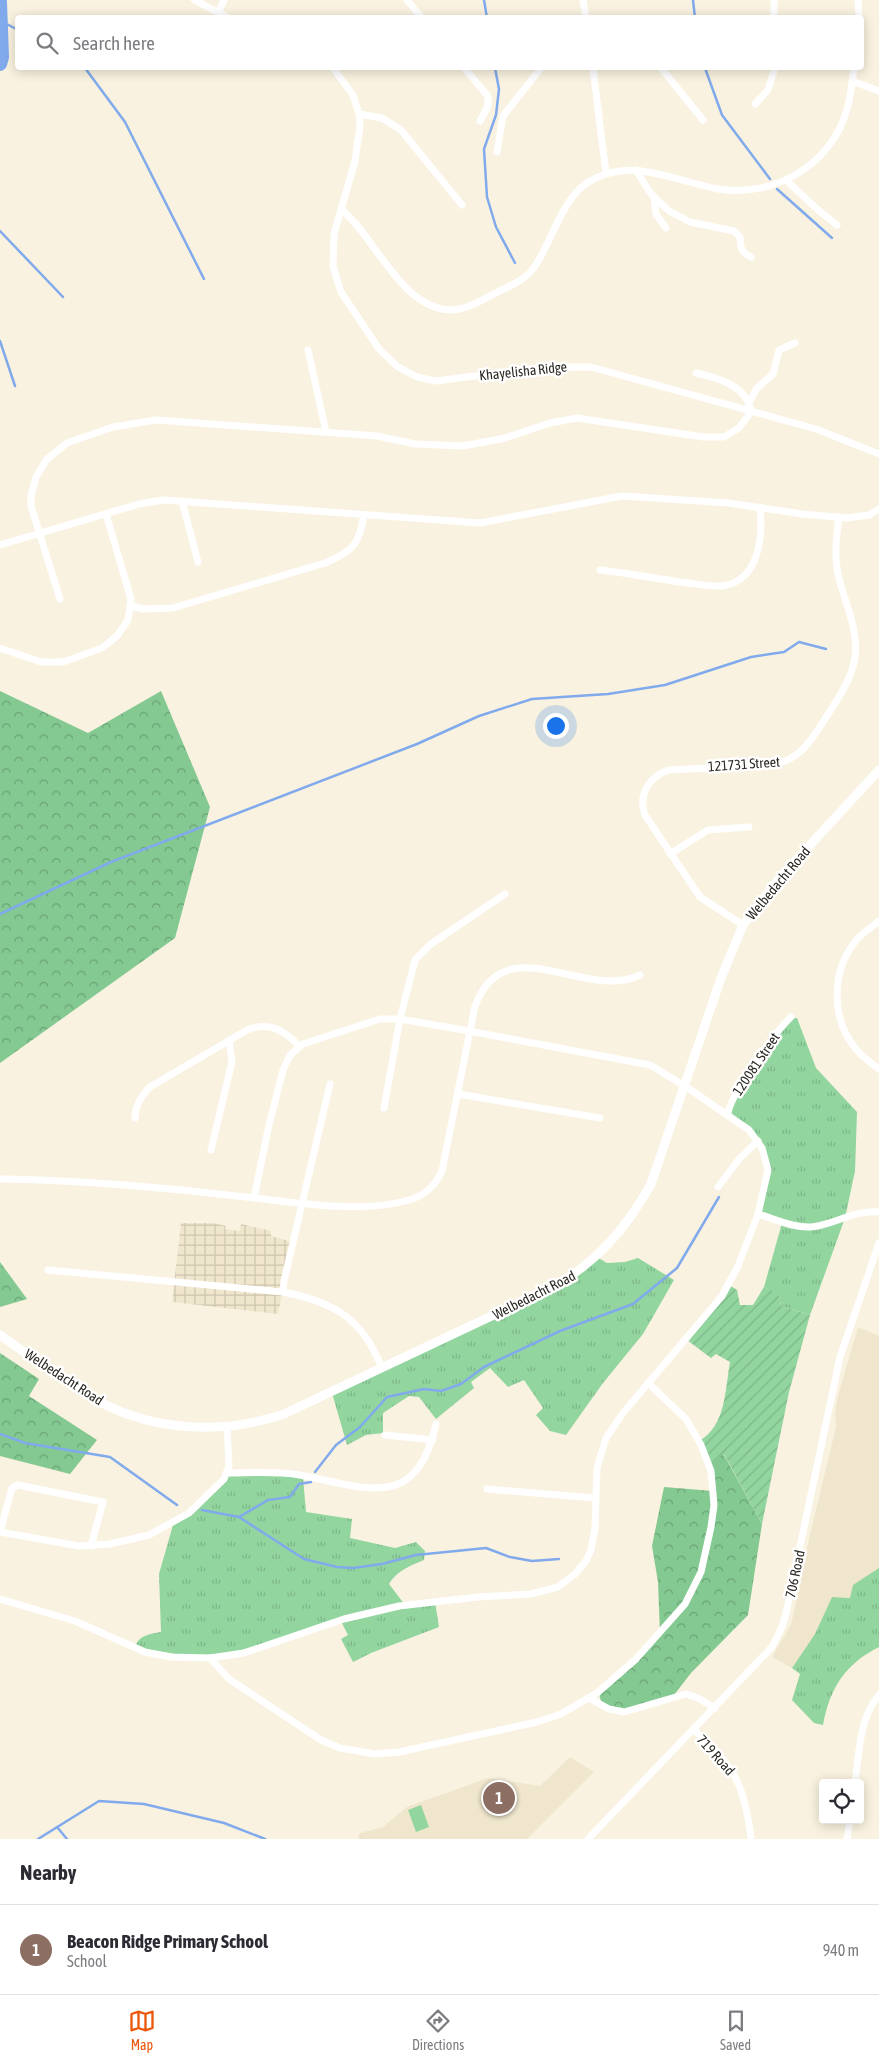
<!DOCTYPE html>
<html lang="en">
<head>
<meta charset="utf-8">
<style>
  body { margin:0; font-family:"Asap Condensed",sans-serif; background:#f7f7f7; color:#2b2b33 }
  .controls { position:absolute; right:15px; bottom:15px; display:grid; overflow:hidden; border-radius:5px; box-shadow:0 2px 12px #0003 }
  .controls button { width:45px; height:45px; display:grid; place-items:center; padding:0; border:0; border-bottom:1px solid #e1e1e2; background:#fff; color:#2b2b33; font:25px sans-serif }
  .you { position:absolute; left:555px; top:725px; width:18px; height:18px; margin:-12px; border:4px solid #fff; border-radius:50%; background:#1a73e8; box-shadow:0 0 0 8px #1a73e833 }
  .badge { display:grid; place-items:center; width:32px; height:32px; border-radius:50%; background:#ea580c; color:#fff; font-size:16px; font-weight:700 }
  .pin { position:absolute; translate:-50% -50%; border:2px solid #fff; box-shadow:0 1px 5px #0006 }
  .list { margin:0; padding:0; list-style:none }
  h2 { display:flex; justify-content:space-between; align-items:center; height:65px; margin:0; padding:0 20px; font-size:21px }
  h2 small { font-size:16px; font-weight:400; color:#7c7c81 }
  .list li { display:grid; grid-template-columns:32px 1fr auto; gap:15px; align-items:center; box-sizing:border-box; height:90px; padding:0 20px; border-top:1px solid #e1e1e2 }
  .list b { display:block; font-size:19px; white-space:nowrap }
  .list p { margin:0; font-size:16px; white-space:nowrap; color:#7c7c81 }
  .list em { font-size:16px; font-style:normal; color:#7c7c81 }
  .icon { flex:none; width:28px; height:28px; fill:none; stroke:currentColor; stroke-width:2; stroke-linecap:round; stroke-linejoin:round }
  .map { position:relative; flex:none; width:879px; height:1839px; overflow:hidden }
  .search { position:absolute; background:#fff; box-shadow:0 2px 12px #0003; left:15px; right:15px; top:15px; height:55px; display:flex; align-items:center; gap:12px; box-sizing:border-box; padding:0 18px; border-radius:5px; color:#7c7c81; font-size:19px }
  .sheet { height:155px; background:#fff }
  nav { display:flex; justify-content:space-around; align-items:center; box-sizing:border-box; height:70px; border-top:1px solid #e1e1e2; background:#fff; font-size:14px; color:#7c7c81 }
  nav a { display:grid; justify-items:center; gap:2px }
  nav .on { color:#ea580c }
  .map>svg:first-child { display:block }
</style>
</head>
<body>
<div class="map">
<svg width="879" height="1839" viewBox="0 0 879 1839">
  <defs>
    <pattern id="industrial-grid" width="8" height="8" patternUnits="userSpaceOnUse" patternTransform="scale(1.25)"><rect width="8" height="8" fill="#f0e6cd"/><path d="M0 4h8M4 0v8" fill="none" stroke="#cec5b0"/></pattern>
    <pattern id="grass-tufts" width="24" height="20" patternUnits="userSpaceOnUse" patternTransform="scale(1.25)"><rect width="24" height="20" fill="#92d59f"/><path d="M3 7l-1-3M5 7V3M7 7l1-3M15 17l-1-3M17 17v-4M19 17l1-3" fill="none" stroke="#7eb789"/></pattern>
    <pattern id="forest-crowns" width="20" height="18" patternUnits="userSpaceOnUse" patternTransform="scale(1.25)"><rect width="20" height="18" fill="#83c991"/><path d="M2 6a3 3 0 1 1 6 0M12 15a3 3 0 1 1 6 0" fill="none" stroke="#6ba376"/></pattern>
    <pattern id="garden-furrows" width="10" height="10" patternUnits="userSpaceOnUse" patternTransform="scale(1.25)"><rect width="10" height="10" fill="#92d59f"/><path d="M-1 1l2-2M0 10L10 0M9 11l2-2" fill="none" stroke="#7eb789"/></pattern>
  </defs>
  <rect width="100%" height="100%" fill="#f9f2e0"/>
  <g fill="#f0e6cd">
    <polygon points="858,1327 879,1336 879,1568 854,1585 850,1598 832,1597 815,1634 792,1668 772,1657 791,1625 810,1535 836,1427 835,1413 838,1396"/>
    <polygon points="570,1757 594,1772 527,1839 358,1839 360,1833 383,1827 407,1807 488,1778 540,1786"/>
  </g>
  <polygon fill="url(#industrial-grid)" points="181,1223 213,1223 226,1226 225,1229 240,1231 241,1224 271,1231 271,1236 293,1242 278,1314 172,1302"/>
  <g fill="url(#grass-tufts)">
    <polygon points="791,1018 797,1018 816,1068 857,1112 855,1171 845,1218 810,1315 781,1306 779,1295 764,1287 782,1223 758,1215 768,1178 762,1147 728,1115 733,1099"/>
    <polygon points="597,1257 607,1263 625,1262 638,1258 674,1280 643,1334 603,1383 566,1435 550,1431 536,1415 543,1408 524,1380 508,1387 490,1368 471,1382 474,1388 436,1419 419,1397 409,1396 383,1413 383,1433 366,1435 347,1445 332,1393 523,1304"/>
    <path d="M227 1474 303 1477 306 1512 352 1519 350 1538 395 1548 416 1542 425 1551 424 1560C412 1565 396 1571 389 1584L405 1605 435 1602 439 1627 371 1653 353 1662 341 1639 348 1635 341 1621 210 1659 135 1648C138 1635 150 1634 161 1632L159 1574 173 1525Z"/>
    <path d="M879 1568V1647C845 1664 830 1688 823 1725L814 1723 792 1700 800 1674 792 1668 815 1634 832 1597 850 1598 853 1585Z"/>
  </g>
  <g fill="url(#forest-crowns)">
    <polygon points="0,691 88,733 161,691 210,807 175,938 0,1063"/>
    <polygon points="0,1262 27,1299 0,1307"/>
    <polygon points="0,1353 39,1379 29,1396 97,1440 70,1474 0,1456"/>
    <polygon points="723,1453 762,1524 748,1615 691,1673 674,1695 630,1711 602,1705 599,1694 660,1633 658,1582 652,1546 664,1487 713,1491 709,1463"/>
  </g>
  <path fill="url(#garden-furrows)" d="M729 1285 737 1290 740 1305H753L764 1287 779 1294 781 1306 810 1315 789 1392 762 1524 724 1454 709 1463 699 1441C726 1426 725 1390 730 1362L716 1354 711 1358 687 1340Z"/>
  <polygon fill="#92d59f" points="421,1805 429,1827 416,1832 408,1810"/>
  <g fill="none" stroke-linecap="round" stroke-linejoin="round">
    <g stroke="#81aaec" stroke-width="2.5">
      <polyline points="484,0 487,18"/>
      <polyline points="693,0 695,18"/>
      <polyline points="1,21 18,30"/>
      <polyline points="85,68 125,122 204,279"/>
      <polyline points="495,68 499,89 496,115 484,149 487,197 496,227 515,263"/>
      <polyline points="705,68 722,115 770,179"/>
      <polyline points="777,189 832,238"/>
      <polyline points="0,231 63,297"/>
      <polyline points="0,341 15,386"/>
      <polyline points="0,914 111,862 417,744 479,716 532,699 608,694 665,685 751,657 784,652 799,642 826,649"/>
      <polyline points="0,1434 25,1443 110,1457 177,1505"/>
      <polyline points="315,1472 336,1445 360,1427 387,1397 424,1389 441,1391 461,1384 484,1367 560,1331 633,1304 677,1268 719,1197"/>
      <polyline points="202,1510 239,1517 268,1500 290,1497 299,1484 311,1482"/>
      <polyline points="239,1517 304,1559 337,1567 353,1568 382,1564 416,1555 486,1548 510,1557 532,1561 559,1559"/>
      <polyline points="57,1827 67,1839"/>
      <polyline points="38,1839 99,1801 144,1804 224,1823 265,1839"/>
    </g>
    <polyline stroke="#81aaec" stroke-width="14" points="0,2 2,57 0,64"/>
    <g stroke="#fff" stroke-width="7">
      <polyline points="194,0 229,18"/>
      <polyline points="407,0 422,18"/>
      <polyline points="583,0 586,18"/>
      <polyline points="774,0 774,18"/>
      <polyline points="858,0 859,18"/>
      <polyline points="218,13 224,0"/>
      <polyline points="333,68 353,95 359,114 360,125 355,161 334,234 333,266 341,292 379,349 398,367 417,377 436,381 545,367 591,367 816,429 879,454"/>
      <polyline points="464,68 488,96 488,106 480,121"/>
      <polyline points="593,68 606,173"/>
      <polyline points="661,68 703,120"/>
      <polyline points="852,81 879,91"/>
      <polyline points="755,104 768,90 775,68"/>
      <polyline points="359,114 382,118 401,130 462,205"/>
      <polyline points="497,152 503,116 541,68"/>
      <path d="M636 170 651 194 669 211 690 222 734 231 740 237C741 248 740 252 751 257"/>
      <polyline points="786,180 817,209 837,225"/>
      <polyline points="654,197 656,214 666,228"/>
      <path d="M341 209C377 239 401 310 453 310 467 309 480 301 492 295 505 288 524 281 533 269 551 245 561 200 587 183 631 155 673 181 718 189 774 198 832 165 847 109 851 96 852 81 854 68"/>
      <polyline points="308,350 326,432"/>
      <polyline points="749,403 757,388 773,374 779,350 795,343"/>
      <polyline points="182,501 198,562"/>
      <polyline points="0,545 139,504 163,500 480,523 622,496 728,503 802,514 847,518 869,515 879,509"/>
      <path d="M600 570C627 573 653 578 680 582 693 583 709 587 722 586 760 581 763 536 760 507"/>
      <path d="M60 599 31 506V496L36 477 47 459 67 443 113 427 156 420 377 436 415 444 463 446 505 438 550 423 577 418 703 437H724L739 428 751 412C747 386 719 378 696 373"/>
      <path d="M132 606 143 609 173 608 325 563C353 551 359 545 364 515"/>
      <polyline points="0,648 41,662 63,662 102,648 117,636 128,620 131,599 106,514"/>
      <polyline points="670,854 708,830 749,827"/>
      <path d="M879 921C872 927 864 932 858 938 831 969 830 1018 856 1049 862 1057 871 1063 879 1069"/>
      <path d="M743 925 700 897 645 815C638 795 648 778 668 770L773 765C799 759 809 744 823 722 835 703 852 680 855 657 859 631 845 603 839 578 834 558 836 538 839 517"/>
      <polyline points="458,1094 600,1118"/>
      <polyline points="384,1108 400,1019 415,960 431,944 505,894"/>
      <path d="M728 1115C728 1097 777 1030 791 1017"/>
      <path d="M135 1118C135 1106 141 1096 150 1087L247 1030C269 1021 284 1030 299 1046"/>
      <polyline points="211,1150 232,1062 229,1040"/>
      <path d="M0 1179C85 1180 170 1188 254 1198 298 1203 362 1213 405 1201 423 1197 434 1188 442 1171L475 1006C505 925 586 1002 640 975"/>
      <polyline points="718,1187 739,1159 758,1141"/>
      <path d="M758 1214C775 1219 793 1228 811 1227 834 1225 855 1209 879 1212"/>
      <path d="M48 1270 283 1292C334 1302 362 1318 382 1368"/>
      <polyline points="283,1292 284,1281 330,1084"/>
      <polyline points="385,1435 433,1440"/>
      <path d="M227 1473C251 1473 276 1471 300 1475 368 1488 416 1512 436 1424"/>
      <polyline points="487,1489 595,1498"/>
      <polyline points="0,1532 79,1546 110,1544 149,1535 189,1513 224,1479 229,1466 227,1427"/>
      <polyline points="0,1532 12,1488 18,1485 103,1502 91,1546"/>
      <polyline points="0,1599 75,1621 145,1652 171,1657 210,1658 244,1653 344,1619 399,1606 478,1597 531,1594 558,1587 575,1574 586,1561 591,1550 595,1528 597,1468 606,1438 623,1413 722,1296 738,1266 758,1214 768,1170 762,1148 749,1130 685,1086 650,1065 458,1029 400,1019 380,1019 303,1044 290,1055 283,1070 269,1125 254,1198"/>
      <polyline points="210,1658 229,1679 321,1740 340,1748 375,1754 399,1752 537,1722 561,1714 597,1693 636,1659 685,1604 701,1572 711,1527 714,1505 711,1471 701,1445 686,1419 648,1383"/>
      <polyline points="589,1698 609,1709 624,1712 686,1694 698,1698 715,1708"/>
      <path d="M693 1729C734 1765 745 1785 751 1839"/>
      <path d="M855 1783C859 1754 859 1718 879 1695"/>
      <polyline points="588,1839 772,1647 782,1627 786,1613 840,1357 879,1243"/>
      <polyline points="847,1839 850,1820"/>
    </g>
    <path stroke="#fff" stroke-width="9" d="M0 1335C33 1358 66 1384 102 1403 158 1432 225 1434 284 1414L551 1288C596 1263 626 1229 651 1184L721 978 743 925 777 881 879 770"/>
  </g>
  <g text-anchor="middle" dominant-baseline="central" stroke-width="5" stroke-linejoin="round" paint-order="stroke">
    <g font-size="14" fill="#2c2923" stroke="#fff">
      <text transform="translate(523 371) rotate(-6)">Khayelisha Ridge</text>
      <text transform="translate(744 764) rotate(-4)">121731 Street</text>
      <text transform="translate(778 883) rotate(-50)">Welbedacht Road</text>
      <text transform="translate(756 1064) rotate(-56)">120081 Street</text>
      <text transform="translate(534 1295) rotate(-27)">Welbedacht Road</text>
      <text transform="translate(64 1377) rotate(33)">Welbedacht Road</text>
      <text transform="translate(795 1574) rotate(-78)">706 Road</text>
      <text transform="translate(716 1755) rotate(48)">719 Road</text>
    </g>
  </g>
</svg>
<div class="controls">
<button><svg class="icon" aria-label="locate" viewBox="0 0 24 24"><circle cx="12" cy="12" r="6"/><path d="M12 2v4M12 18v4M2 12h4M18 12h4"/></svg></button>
</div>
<div class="you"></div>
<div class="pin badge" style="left:499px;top:1798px;background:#8d6e63">1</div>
<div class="search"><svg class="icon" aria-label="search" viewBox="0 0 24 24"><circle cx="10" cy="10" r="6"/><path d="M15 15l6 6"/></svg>Search here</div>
</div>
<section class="sheet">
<h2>Nearby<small></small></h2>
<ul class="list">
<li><span class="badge" style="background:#8d6e63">1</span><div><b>Beacon Ridge Primary School</b><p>School</p></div><em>940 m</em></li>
</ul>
</section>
<nav>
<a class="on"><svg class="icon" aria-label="map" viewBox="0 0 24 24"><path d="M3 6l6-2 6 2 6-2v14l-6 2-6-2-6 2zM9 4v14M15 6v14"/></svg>Map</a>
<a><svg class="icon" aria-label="directions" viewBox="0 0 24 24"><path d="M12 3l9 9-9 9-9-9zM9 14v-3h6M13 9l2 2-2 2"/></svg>Directions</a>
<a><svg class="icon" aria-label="saved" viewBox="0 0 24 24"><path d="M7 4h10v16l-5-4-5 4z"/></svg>Saved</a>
</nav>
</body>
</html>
